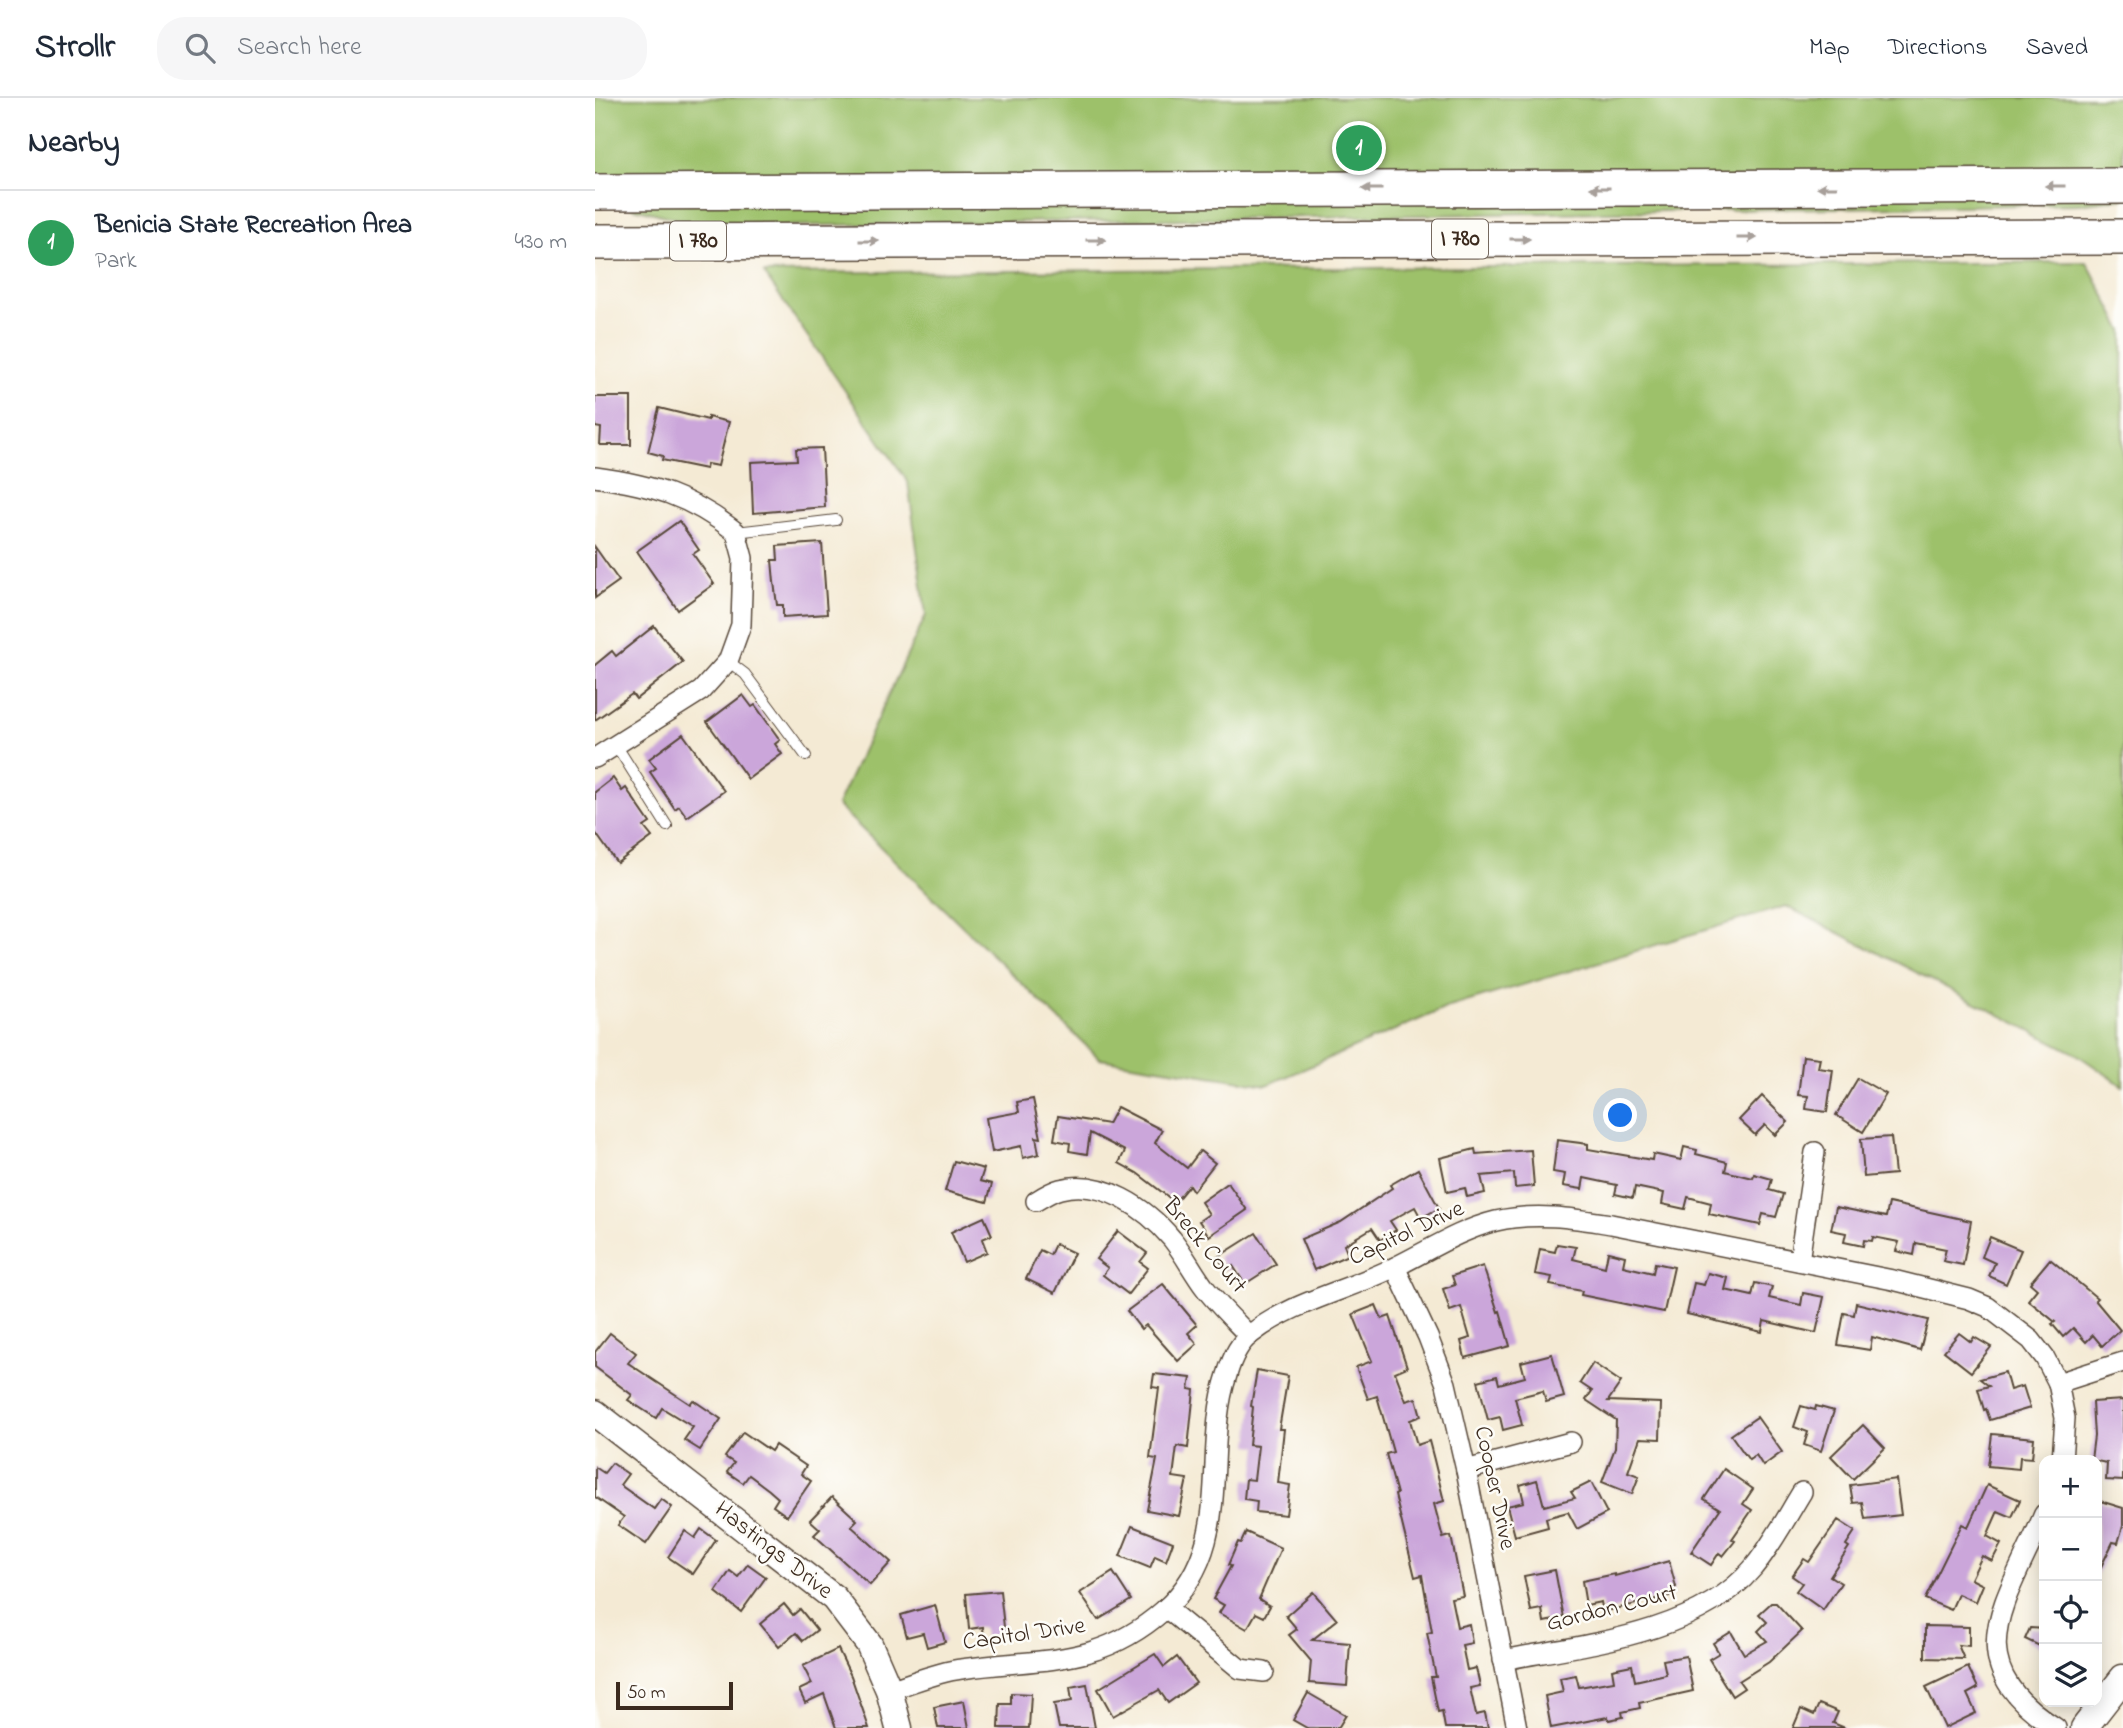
<!DOCTYPE html>
<html lang="en">
<head>
<meta charset="utf-8">
<style>
  body { margin:0; font-family:"Indie Flower",sans-serif; background:#f6f6f7; color:#1f2937 }
  .controls { position:absolute; right:21px; bottom:21px; display:grid; overflow:hidden; border-radius:14px; box-shadow:0 4px 18px #0003 }
  .controls button { width:63px; height:63px; display:grid; place-items:center; padding:0; border:0; border-bottom:2px solid #e0e1e3; background:#fff; color:#1f2937; font:35px sans-serif }
  .scale { position:absolute; left:21px; bottom:18px; width:117px; box-sizing:border-box; padding-left:7px; border:4px solid #3b2a1e; border-top:0; font-size:19px; line-height:24px; white-space:nowrap; color:#3b2a1e; -webkit-text-stroke:5px #fdfcf7; paint-order:stroke }
  .you { position:absolute; left:1026px; top:1018px; width:24px; height:24px; margin:-18px; border:5px solid #fff; border-radius:50%; background:#1a73e8; box-shadow:0 0 0 10px #1a73e833 }
  .badge { display:grid; place-items:center; width:46px; height:46px; border-radius:50%; background:#b45309; color:#fff; font-size:23px; font-weight:700 }
  .pin { position:absolute; translate:-50% -50%; border:4px solid #fff; box-shadow:0 2px 7px #0006 }
  .list { margin:0; padding:0; list-style:none }
  h2 { display:flex; justify-content:space-between; align-items:center; height:91px; margin:0; padding:0 28px; font-size:30px }
  h2 small { font-size:23px; font-weight:400; color:#747a83 }
  .list li { display:grid; grid-template-columns:46px 1fr auto; gap:21px; align-items:center; box-sizing:border-box; height:105px; padding:0 28px; border-top:2px solid #e0e1e3 }
  .list b { display:block; font-size:26px; white-space:nowrap }
  .list p { margin:0; font-size:23px; white-space:nowrap; color:#747a83 }
  .list em { font-size:23px; font-style:normal; color:#747a83 }
  .icon { flex:none; width:38px; height:38px; fill:none; stroke:currentColor; stroke-width:2; stroke-linecap:round; stroke-linejoin:round }
  .map { position:relative; flex:none; width:1528px; height:1630px; overflow:hidden }
  header { display:flex; align-items:center; gap:42px; box-sizing:border-box; height:98px; padding:0 35px; background:#fff; border-bottom:2px solid #e0e1e3 }
  header strong { font-size:33px }
  nav { display:flex; gap:38px; margin-inline-start:auto; font-size:24px }
  .search { width:490px; height:63px; background:#f6f6f7; display:flex; align-items:center; gap:18px; box-sizing:border-box; padding:0 24px; border-radius:28px; color:#747a83; font-size:26px }
  main { display:flex }
  aside { flex:1; background:#fff }
  .map>svg:first-child { display:block }
</style>
</head>
<body>
<header>
<strong>Strollr</strong>
<div class="search"><svg class="icon" aria-label="search" viewBox="0 0 24 24"><circle cx="10" cy="10" r="6"/><path d="M15 15l6 6"/></svg>Search here</div>
<nav><a>Map</a><a>Directions</a><a>Saved</a></nav>
</header>
<main>
<aside>
<h2>Nearby<small></small></h2>
<ul class="list">
<li><span class="badge" style="background:#2e9e5b">1</span><div><b>Benicia State Recreation Area</b><p>Park</p></div><em>430 m</em></li>
</ul>
</aside>
<div class="map">
<svg width="1528" height="1630" viewBox="0 0 1528 1630">
  <rect width="100%" height="100%" fill="#fdfcf7"/>
  <filter id="ink" filterUnits="userSpaceOnUse"><feTurbulence type="fractalNoise" baseFrequency=".0143" numOctaves="2"/><feDisplacementMap in="SourceGraphic" scale="14" xChannelSelector="R" yChannelSelector="G"/><feConvolveMatrix kernelMatrix="1 2 1 2 8 2 1 2 1" color-interpolation-filters="sRGB"/></filter>
  <filter id="wash" filterUnits="userSpaceOnUse"><feTurbulence type="fractalNoise" baseFrequency=".00686" numOctaves="4" result="noise"/><feDisplacementMap in="SourceGraphic" scale="28" xChannelSelector="R" yChannelSelector="G"/><feGaussianBlur stdDeviation="1.57" result="paint"/><feColorMatrix in="noise" values="0 0 0 0 0 0 0 0 0 0 0 0 0 0 0 0 0 1.4 0 .05"/><feComposite in="paint" operator="in"/></filter>
  <g filter="url(#wash)">
    <rect width="100%" height="100%" fill="#f4ead4"/>
    <g fill="#9dc16b" stroke="#6c7644" stroke-width="2">
      <polygon points="0,0 1528,0 1528,100 1483,106 114,129 0,100"/>
      <polygon points="1492,164 1528,233 1528,988 1480,955 1191,808 851,910 672,987 505,961 242,707 331,517 313,384 169,175"/>
    </g>
    <g id="blocks">
      <g fill="#cba6da">
        <polygon points="0,299 36,299 36,347 5,347 6,330 0,329"/>
        <polygon points="64,310 113,322 113,319 134,324 123,368 112,366 111,371 67,362 68,358 53,354"/>
        <polygon points="227,350 230,409 158,415 156,364 202,362 201,351"/>
        <polygon points="84,423 104,452 98,456 119,486 83,512 42,453"/>
        <polygon points="227,445 232,516 188,519 188,507 182,507 179,484 177,462 183,462 182,448"/>
        <polygon points="0,449 24,483 0,500"/>
        <polygon points="59,528 88,564 41,601 37,596 0,622 0,567 17,553 21,558"/>
        <polygon points="148,597 157,609 160,607 185,642 180,646 187,656 153,681 112,624"/>
        <polygon points="88,636 129,693 92,719 84,708 80,711 55,674 61,670 54,661"/>
        <polygon points="18,680 27,693 31,690 55,725 49,729 57,739 22,765 0,734 0,694"/>
        <polygon points="1208,958 1225,960 1223,970 1238,972 1232,1014 1211,1011 1213,998 1203,997"/>
        <polygon points="1263,980 1291,996 1268,1034 1241,1017"/>
        <polygon points="1167,998 1193,1024 1180,1037 1170,1027 1160,1037 1144,1022"/>
        <polygon points="438,1001 446,1040 441,1039 444,1056 428,1060 426,1048 397,1054 391,1020 424,1014 422,1004"/>
        <polygon points="522,1009 567,1032 560,1045 592,1070 605,1053 620,1065 598,1093 594,1087 580,1104 542,1075 524,1065 530,1053 495,1035 492,1056 474,1053 475,1045 459,1042 463,1018 513,1026"/>
        <polygon points="1296,1039 1300,1076 1269,1079 1266,1041"/>
        <polygon points="962,1042 993,1046 993,1051 1057,1062 1058,1056 1086,1062 1089,1049 1102,1052 1101,1056 1132,1064 1130,1073 1158,1080 1159,1076 1177,1081 1174,1092 1188,1096 1181,1119 1168,1116 1165,1127 1114,1116 1116,1105 1093,1099 1090,1111 1067,1106 1069,1095 1040,1089 1038,1100 1020,1096 1022,1087 989,1080 987,1091 968,1088 970,1076 958,1074"/>
        <polygon points="880,1051 881,1056 936,1052 939,1088 920,1090 919,1075 886,1078 890,1095 872,1099 870,1090 852,1094 845,1060"/>
        <polygon points="359,1063 389,1071 385,1083 397,1086 392,1104 350,1093"/>
        <polygon points="823,1071 844,1110 826,1120 820,1109 795,1123 801,1132 785,1142 777,1130 749,1147 753,1157 719,1172 706,1141 746,1124 797,1090 795,1087"/>
        <polygon points="633,1085 652,1112 614,1138 604,1123 614,1116 606,1104"/>
        <polygon points="1294,1105 1376,1123 1368,1167 1348,1163 1351,1151 1321,1145 1319,1157 1301,1153 1304,1144 1278,1139 1277,1143 1269,1142 1268,1148 1249,1144 1251,1135 1236,1132 1241,1109 1291,1119"/>
        <polygon points="389,1119 397,1137 387,1141 392,1154 369,1164 356,1134"/>
        <polygon points="523,1133 552,1155 545,1164 553,1170 533,1196 508,1177 513,1170 501,1161"/>
        <polygon points="661,1135 681,1166 650,1186 638,1168 632,1173 623,1159"/>
        <polygon points="1395,1139 1426,1152 1411,1186 1394,1178 1400,1165 1387,1159"/>
        <polygon points="460,1146 479,1155 460,1195 431,1181 445,1152 455,1157"/>
        <polygon points="962,1146 981,1149 978,1161 1010,1169 1013,1154 1030,1158 1028,1168 1058,1175 1060,1165 1079,1169 1069,1214 986,1197 987,1193 955,1187 957,1179 940,1176 945,1151 960,1154"/>
        <polygon points="1455,1161 1502,1200 1500,1202 1525,1232 1507,1248 1498,1237 1491,1244 1478,1230 1468,1239 1457,1226 1460,1224 1433,1202 1442,1191 1435,1185"/>
        <polygon points="888,1168 903,1214 905,1213 915,1248 870,1260 866,1243 875,1240 866,1209 855,1213 848,1191 860,1187 857,1178"/>
        <polygon points="1113,1175 1133,1180 1130,1192 1157,1198 1160,1185 1177,1189 1174,1200 1206,1207 1208,1195 1229,1199 1221,1235 1169,1223 1167,1234 1092,1216 1099,1185 1109,1187"/>
        <polygon points="568,1186 602,1227 593,1235 602,1246 583,1263 551,1227 546,1231 532,1213"/>
        <polygon points="1261,1205 1333,1222 1325,1252 1277,1239 1275,1252 1243,1247 1249,1215 1259,1217"/>
        <polygon points="781,1207 787,1221 795,1218 812,1269 800,1274 811,1303 821,1300 826,1318 815,1322 822,1347 834,1343 839,1362 849,1403 839,1406 848,1440 856,1438 868,1498 856,1500 862,1529 874,1526 877,1545 867,1547 872,1572 881,1570 885,1588 875,1590 881,1617 890,1615 893,1630 850,1630 847,1613 843,1614 836,1579 841,1579 832,1535 837,1534 827,1477 820,1479 800,1397 802,1396 791,1356 798,1354 782,1298 773,1301 761,1269 777,1263 758,1216"/>
        <polygon points="15,1235 41,1255 33,1265 95,1306 98,1302 126,1321 105,1352 89,1342 98,1329 67,1310 61,1320 33,1302 37,1297 0,1269 0,1254"/>
        <polygon points="1364,1235 1376,1244 1379,1239 1396,1249 1376,1274 1349,1253"/>
        <polygon points="957,1256 969,1299 951,1304 948,1293 920,1300 927,1327 908,1332 905,1319 893,1322 883,1283 902,1278 904,1286 930,1279 926,1264"/>
        <polygon points="998,1265 1026,1284 1013,1303 1066,1305 1065,1341 1045,1340 1033,1374 1044,1378 1037,1396 1007,1384 1020,1350 1021,1322 991,1302 997,1293 985,1285"/>
        <polygon points="662,1272 693,1278 684,1331 689,1331 683,1385 695,1387 691,1417 661,1414 662,1403 649,1401 651,1381 659,1382 663,1348 654,1347 658,1309 656,1308"/>
        <polygon points="1410,1274 1415,1292 1428,1288 1435,1310 1395,1322 1391,1311 1389,1312 1383,1291 1394,1288 1385,1281"/>
        <polygon points="559,1276 596,1280 594,1291 599,1292 593,1350 582,1348 578,1379 592,1381 584,1418 552,1412 562,1361 555,1360 564,1290 557,1289"/>
        <polygon points="1528,1302 1528,1383 1511,1382 1512,1365 1496,1362 1499,1338 1497,1304"/>
        <polygon points="1206,1308 1220,1312 1221,1308 1239,1313 1226,1353 1209,1347 1213,1334 1199,1329"/>
        <polygon points="1162,1319 1187,1354 1168,1368 1161,1357 1154,1362 1136,1337"/>
        <polygon points="1268,1327 1290,1350 1258,1381 1236,1358"/>
        <polygon points="148,1334 176,1353 180,1347 211,1368 206,1376 216,1383 192,1418 178,1408 183,1400 174,1392 154,1377 148,1385 132,1374 139,1365 130,1359"/>
        <polygon points="1397,1336 1439,1340 1437,1360 1425,1359 1424,1371 1393,1368"/>
        <polygon points="17,1365 33,1376 25,1387 59,1411 66,1401 77,1409 51,1446 23,1427 29,1419 0,1399 0,1369 9,1375"/>
        <polygon points="1129,1371 1158,1391 1148,1406 1157,1412 1137,1441 1140,1443 1128,1458 1124,1455 1116,1467 1096,1454 1125,1411 1109,1401"/>
        <polygon points="1301,1381 1306,1417 1270,1421 1267,1404 1258,1405 1255,1387"/>
        <polygon points="942,1382 949,1408 980,1400 976,1394 996,1384 1012,1415 982,1431 973,1414 951,1420 953,1429 920,1438 912,1408 929,1404 925,1387"/>
        <polygon points="1392,1387 1425,1402 1417,1419 1403,1413 1392,1438 1406,1446 1397,1463 1387,1458 1376,1481 1388,1487 1381,1504 1363,1496 1356,1512 1330,1501 1367,1426 1373,1429"/>
        <polygon points="237,1399 262,1422 256,1428 296,1464 275,1487 219,1437 225,1431 215,1422"/>
        <polygon points="1502,1402 1528,1410 1528,1428 1523,1445 1518,1444 1502,1477"/>
        <polygon points="1243,1422 1260,1433 1251,1447 1254,1449 1235,1478 1246,1485 1228,1512 1201,1493 1207,1485 1197,1478 1209,1461 1214,1464"/>
        <polygon points="537,1428 578,1444 571,1463 560,1458 555,1470 525,1458"/>
        <polygon points="106,1431 121,1442 98,1476 73,1459 90,1433 100,1440"/>
        <polygon points="651,1434 686,1450 664,1501 675,1508 669,1519 661,1515 652,1531 624,1515 629,1507 618,1501 636,1468 633,1467 643,1444 646,1445"/>
        <polygon points="1074,1463 1081,1489 1077,1490 1078,1497 1008,1514 1006,1504 991,1507 987,1483 1020,1476 1020,1478"/>
        <polygon points="153,1466 171,1479 146,1514 121,1494 135,1473 143,1479"/>
        <polygon points="960,1472 969,1520 949,1524 947,1511 936,1513 929,1478"/>
        <polygon points="518,1474 536,1502 503,1522 485,1495"/>
        <polygon points="405,1493 410,1538 389,1540 388,1529 374,1531 371,1496"/>
        <polygon points="718,1494 742,1522 717,1542 755,1545 752,1588 714,1585 716,1563 694,1537 702,1531 691,1518"/>
        <polygon points="1176,1505 1181,1505 1207,1533 1174,1564 1144,1583 1149,1590 1137,1598 1114,1561 1124,1555 1118,1545 1136,1534 1149,1556 1172,1543 1163,1533 1172,1524 1164,1516"/>
        <polygon points="189,1506 198,1517 205,1511 222,1532 208,1543 201,1535 184,1549 165,1526"/>
        <polygon points="340,1507 350,1544 332,1549 328,1535 312,1539 306,1517"/>
        <polygon points="1330,1528 1374,1529 1374,1548 1363,1547 1369,1561 1330,1560"/>
        <polygon points="1435,1530 1449,1531 1449,1550 1430,1541"/>
        <polygon points="243,1551 256,1578 274,1630 241,1630 229,1596 210,1605 204,1592 217,1586 208,1568"/>
        <polygon points="560,1556 569,1569 582,1559 601,1585 573,1605 564,1592 518,1618 503,1591"/>
        <polygon points="1091,1558 1098,1593 1044,1605 1045,1610 1027,1614 1028,1619 1014,1622 1013,1619 956,1630 950,1598 968,1594 965,1580 981,1577 984,1589 1019,1583 1017,1571 1037,1567 1040,1583 1071,1576 1068,1562"/>
        <polygon points="1373,1569 1383,1590 1372,1596 1381,1615 1350,1630 1331,1589"/>
        <polygon points="492,1586 500,1630 464,1630 459,1606 477,1603 475,1589"/>
        <polygon points="416,1595 436,1596 434,1630 404,1630 405,1606 416,1606"/>
        <polygon points="713,1595 751,1617 743,1630 712,1630 698,1622"/>
        <polygon points="369,1603 374,1630 343,1630 339,1609"/>
        <polygon points="1224,1606 1243,1614 1238,1625 1250,1630 1198,1630 1206,1611 1219,1617"/>
      </g>
    </g>
  </g>
  <g filter="url(#ink)">
    <use href="#blocks" fill-opacity="0" stroke="#574739" stroke-width="2"/>
    <g fill="none" stroke-linecap="round" stroke-linejoin="round">
      <g stroke="#574739" stroke-width="12">
        <g id="lane">
          <polyline points="141,434 241,422"/>
          <polyline points="133,563 150,576 211,658"/>
          <polyline points="21,647 72,728"/>
        </g>
      </g>
      <g stroke="#574739" stroke-width="22">
        <g id="street">
          <path d="M0 379C57 387 95 398 141 434L148 460 146 527 133 563 106 593 0 660"/>
          <path d="M441 1103C449 1098 457 1093 465 1091 507 1080 551 1110 577 1141 589 1156 598 1174 610 1190 623 1207 639 1222 654 1238"/>
          <polyline points="1204,1163 1220,1054"/>
          <polyline points="800,1169 833,1239 851,1286 871,1372 922,1630"/>
          <polyline points="1463,1285 1528,1264"/>
          <polyline points="871,1372 976,1344"/>
          <path d="M1449 1416C1413 1503 1357 1564 1461 1630"/>
          <polyline points="571,1510 645,1571 669,1574"/>
          <path d="M908 1562C987 1547 1102 1536 1157 1471 1176 1449 1191 1420 1207 1394"/>
          <path d="M294 1592C317 1585 342 1574 366 1571 446 1559 502 1571 569 1512 642 1447 606 1355 632 1277 636 1263 644 1245 656 1236 698 1203 752 1193 800 1169 833 1153 864 1132 901 1123 939 1114 978 1120 1016 1126L1298 1182 1374 1201 1393 1209 1436 1242 1450 1260 1463 1285 1470 1320 1467 1362"/>
        </g>
      </g>
      <g stroke="#574739" stroke-width="29">
        <g id="secondary">
          <polyline points="0,1315 239,1500 274,1546 294,1592 304,1630"/>
          <polyline points="1489,1630 1528,1580"/>
        </g>
      </g>
      <g stroke="#574739" stroke-width="38">
        <g id="highway">
          <polyline points="0,94 1528,88"/>
          <polyline points="0,144 1528,139"/>
        </g>
      </g>
      <use href="#lane" stroke="#fff" stroke-width="10"/>
      <use href="#street" stroke="#fff" stroke-width="19"/>
      <use href="#secondary" stroke="#fff" stroke-width="26"/>
      <use href="#highway" stroke="#fff" stroke-width="35"/>
    </g>
    <defs><path id="oneway-solid" d="M-6-.8H1V-3.2L6.5 0L1 3.2V.8H-6Z" transform="scale(1.75)"/></defs>
    <g fill="#a79f9a">
      <use href="#oneway-solid" transform="translate(1460 88) rotate(180)"/>
      <use href="#oneway-solid" transform="translate(1232 89) rotate(180)"/>
      <use href="#oneway-solid" transform="translate(1005 90) rotate(180)"/>
      <use href="#oneway-solid" transform="translate(777 91) rotate(180)"/>
      <use href="#oneway-solid" transform="translate(1152 140)"/>
      <use href="#oneway-solid" transform="translate(925 141)"/>
      <use href="#oneway-solid" transform="translate(501 142)"/>
      <use href="#oneway-solid" transform="translate(274 143)"/>
    </g>
  </g>
  <g text-anchor="middle" dominant-baseline="central" stroke-width="5" stroke-linejoin="round" paint-order="stroke">
    <g fill="#fdfcf7" stroke="#75695f" stroke-width="2">
      <rect x="837" y="121.5" width="56" height="39" rx="5"/>
      <rect x="75" y="123.5" width="56" height="39" rx="5"/>
    </g>
    <g font-size="23" font-weight="bold" fill="#3b2a1e">
      <text x="865" y="141">I 780</text>
      <text x="103" y="143">I 780</text>
    </g>
    <g font-size="24" fill="#3b2a1e" stroke="#fdfcf7">
      <text transform="translate(812 1136) rotate(-25)">Capitol Drive</text>
      <text transform="translate(609 1148) rotate(50)">Breck Court</text>
      <text transform="translate(899 1390) rotate(78)">Cooper Drive</text>
      <text transform="translate(178 1453) rotate(38)">Hastings Drive</text>
      <text transform="translate(1017 1511) rotate(-14)">Gordon Court</text>
      <text transform="translate(429 1537) rotate(-8)">Capitol Drive</text>
    </g>
  </g>
</svg>
<div class="controls">
<button>+</button>
<button>−</button>
<button><svg class="icon" aria-label="locate" viewBox="0 0 24 24"><circle cx="12" cy="12" r="6"/><path d="M12 2v4M12 18v4M2 12h4M18 12h4"/></svg></button>
<button><svg class="icon" aria-label="layers" viewBox="0 0 24 24"><path d="M12 4l9 5-9 5-9-5zM3 14l9 5 9-5"/></svg></button>
</div>
<div class="scale">50 m</div>
<div class="you"></div>
<div class="pin badge" style="left:764px;top:50px;background:#2e9e5b">1</div>
</div>
</main>
</body>
</html>
